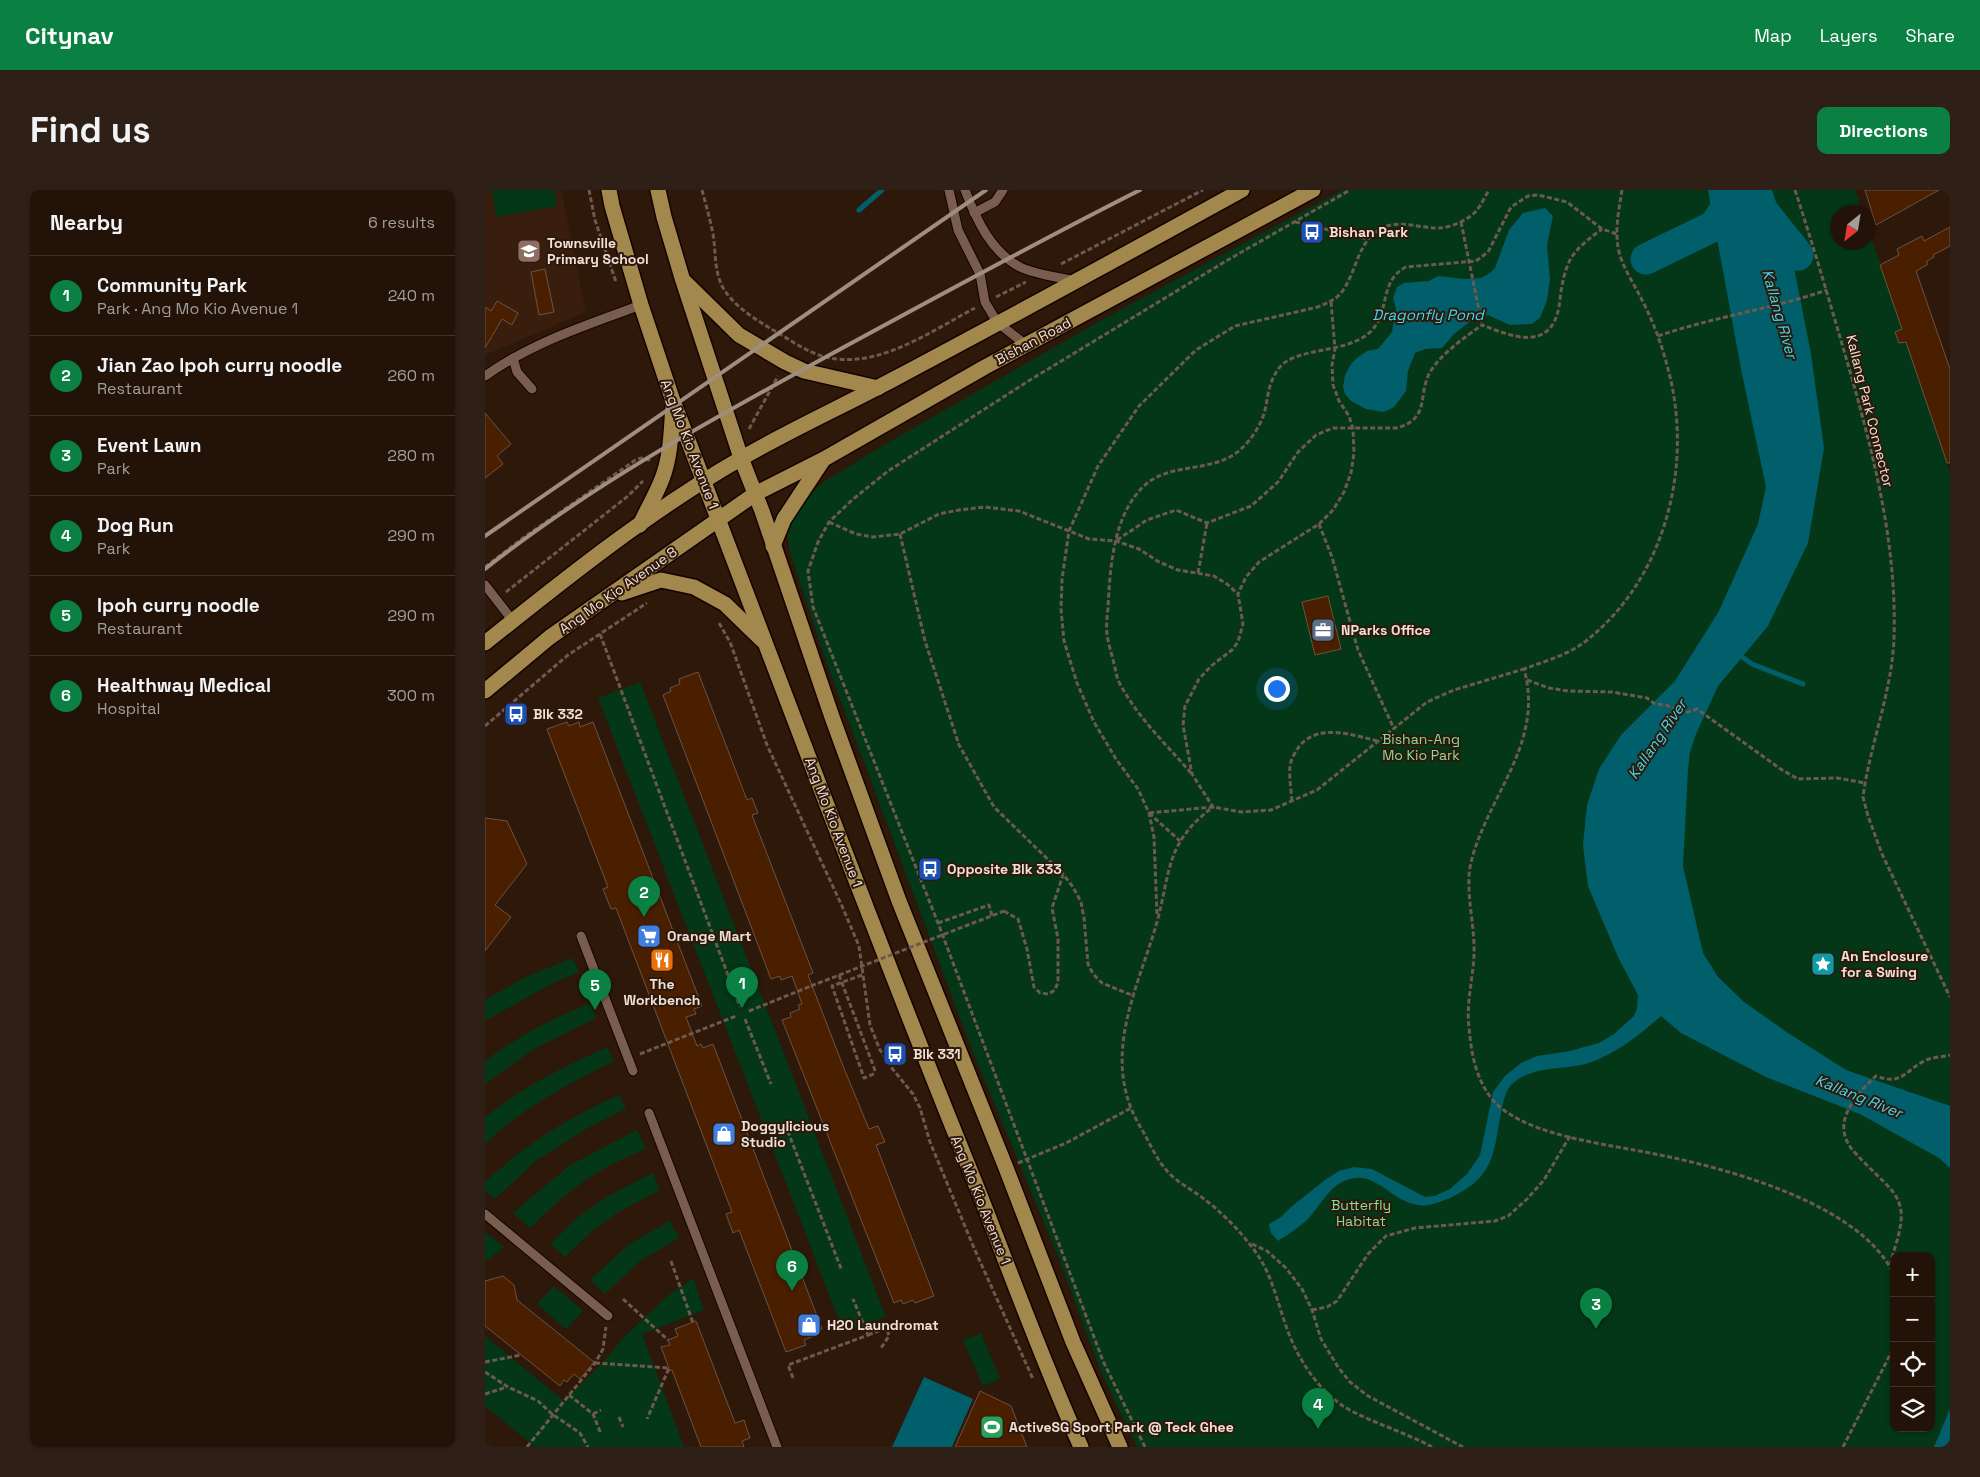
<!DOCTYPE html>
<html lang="en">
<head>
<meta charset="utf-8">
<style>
  body { margin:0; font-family:"Space Grotesk",sans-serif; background:#2e2016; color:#f1f3f6 }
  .controls { position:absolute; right:15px; bottom:15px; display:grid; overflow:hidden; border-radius:10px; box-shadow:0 1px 4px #0004 }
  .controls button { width:45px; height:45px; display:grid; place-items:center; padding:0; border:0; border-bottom:1px solid #3f3229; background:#221208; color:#f1f3f6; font:25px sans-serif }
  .compass { position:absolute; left:1345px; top:15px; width:45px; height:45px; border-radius:50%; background:#221208; box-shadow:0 1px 4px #0004; rotate:210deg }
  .you { position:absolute; left:791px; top:498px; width:18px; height:18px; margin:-12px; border:4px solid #fff; border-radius:50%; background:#1a73e8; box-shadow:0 0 0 8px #1a73e833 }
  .badge { display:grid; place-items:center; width:32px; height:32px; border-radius:50%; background:#0b8043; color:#fff; font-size:16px; font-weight:700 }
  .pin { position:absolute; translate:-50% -41px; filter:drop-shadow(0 1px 2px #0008) }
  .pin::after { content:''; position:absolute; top:26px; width:18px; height:15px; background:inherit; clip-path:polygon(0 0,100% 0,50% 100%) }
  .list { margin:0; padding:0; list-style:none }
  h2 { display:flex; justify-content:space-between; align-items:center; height:65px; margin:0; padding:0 20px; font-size:21px }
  h2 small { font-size:16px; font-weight:400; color:#a29e9c }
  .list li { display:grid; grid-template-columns:32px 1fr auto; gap:15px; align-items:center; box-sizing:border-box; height:80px; padding:0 20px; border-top:1px solid #3f3229 }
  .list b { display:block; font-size:19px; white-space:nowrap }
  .list p { margin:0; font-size:16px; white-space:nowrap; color:#a29e9c }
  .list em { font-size:16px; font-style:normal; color:#a29e9c }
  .icon { flex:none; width:28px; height:28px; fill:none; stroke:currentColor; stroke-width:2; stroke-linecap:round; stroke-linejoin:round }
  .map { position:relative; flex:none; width:1465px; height:1257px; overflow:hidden; border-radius:10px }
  header { display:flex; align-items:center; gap:30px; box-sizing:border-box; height:70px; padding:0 25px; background:#0b8043; color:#fff }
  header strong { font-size:24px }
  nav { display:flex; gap:28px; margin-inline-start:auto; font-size:18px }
  .intro { display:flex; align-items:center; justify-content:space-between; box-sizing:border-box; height:120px; padding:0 30px }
  h1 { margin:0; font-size:35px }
  .button { padding:12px 22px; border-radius:10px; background:#0b8043; color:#fff; font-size:18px; font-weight:700 }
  main { display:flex; gap:30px; padding:0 30px }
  aside { flex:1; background:#221208; border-radius:10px; box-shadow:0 1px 4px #0004 }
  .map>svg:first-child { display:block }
</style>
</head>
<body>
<header>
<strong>Citynav</strong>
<nav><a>Map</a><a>Layers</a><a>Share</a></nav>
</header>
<div class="intro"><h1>Find us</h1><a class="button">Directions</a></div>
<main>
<aside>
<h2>Nearby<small>6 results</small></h2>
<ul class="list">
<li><span class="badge">1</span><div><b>Community Park</b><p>Park · Ang Mo Kio Avenue 1</p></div><em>240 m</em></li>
<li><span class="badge">2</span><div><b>Jian Zao Ipoh curry noodle</b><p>Restaurant</p></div><em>260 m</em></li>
<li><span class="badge">3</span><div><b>Event Lawn</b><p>Park</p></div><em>280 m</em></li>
<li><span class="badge">4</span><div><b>Dog Run</b><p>Park</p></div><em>290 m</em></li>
<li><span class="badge">5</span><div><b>Ipoh curry noodle</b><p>Restaurant</p></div><em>290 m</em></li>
<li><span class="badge">6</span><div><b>Healthway Medical</b><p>Hospital</p></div><em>300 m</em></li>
</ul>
</aside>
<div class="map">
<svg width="1465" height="1257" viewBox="0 0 1465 1257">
  <rect width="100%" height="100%" fill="#2d180a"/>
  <polygon fill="#3a1e0d" points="0,0 76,0 101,122 0,165"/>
  <g fill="#033717" fill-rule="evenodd">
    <polygon points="7,0 69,0 72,16 11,27"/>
    <path d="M857 0H1370L1377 22H1352V52H1382L1383 38 1465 283V1257H652L616 1182 572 1064 487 860 342 474 305 363 301 333 315 314 340 291 394 258 613 132ZM1409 1066H1446V1238H1409Z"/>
    <polygon points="155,492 401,1127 359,1143 113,508"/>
    <polygon points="88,768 94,782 68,793 0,831 0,810 40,787"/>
    <path d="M105 813 111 828 51 858 0 894V871C33 846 67 829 105 813Z"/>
    <path d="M122 857 129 871C83 894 37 918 0 954V928C36 897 79 877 122 857Z"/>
    <path d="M134 905 141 919 106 936 52 970 10 1009 0 1001V992C39 955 84 927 134 905Z"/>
    <path d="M152 940 161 959C139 968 118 978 98 992 79 1005 62 1022 45 1038L28 1023 85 975Z"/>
    <polygon points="168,983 175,1000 132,1023 106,1042 80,1067 65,1054 93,1027 121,1007"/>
    <polygon points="185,1031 194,1048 155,1071 120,1104 105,1090 143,1055"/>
    <polygon points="0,1042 19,1057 0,1072"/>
    <polygon points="208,1088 219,1120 157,1144 199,1257 50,1257 0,1216 0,1146 79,1211 121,1169 137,1149 179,1109"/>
    <polygon points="69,1096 98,1121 81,1139 52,1114"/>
    <polygon points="496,1143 515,1189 498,1196 478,1150"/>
  </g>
  <g fill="#005f6b">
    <path d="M1223 0H1287L1304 52 1326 164 1339 258 1323 353 1283 436 1233 496 1211 544 1205 562 1203 579 1198 676 1218 763 1233 787 1259 812 1303 843 1361 880 1465 916V978L1454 968 1375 924 1281 887 1196 843 1176 826C1155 845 1124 869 1096 875 1071 880 1048 876 1027 894 1021 900 1019 909 1017 918 1008 959 1013 984 969 1006 958 1011 945 1017 933 1015 903 1011 890 976 857 992 843 999 832 1020 821 1031 812 1038 803 1045 793 1051L786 1043 784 1034 796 1027 806 1017 840 990 854 981 869 977 887 979 940 1007 950 1006 965 999 982 984 995 965 1008 902 1020 886 1036 873 1052 866 1085 861 1114 853 1129 844 1149 826 1152 818 1153 805 1133 767 1103 696 1098 655 1102 615 1114 579 1136 545 1190 491 1234 421 1273 334 1281 297 1257 184Z"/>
    <polygon points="1060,18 1068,26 1062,55 1065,89 1062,110 1055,128 1047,134 1025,135 1003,125 988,129 969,144 957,158 940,159 930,163 923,181 921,201 909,217 899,222 881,219 866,211 860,204 858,197 860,185 866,174 872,168 882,161 893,159 907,142 911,119 908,108 912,97 919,93 944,91 953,86 979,89 996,88 1005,83 1010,78 1024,40 1038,23"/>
    <polygon points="439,1187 488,1209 467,1257 407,1257"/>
    <polygon points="1465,1219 1465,1257 1449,1257"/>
  </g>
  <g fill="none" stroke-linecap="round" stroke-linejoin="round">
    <g stroke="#005f6b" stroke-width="5">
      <polyline points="374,20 397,0"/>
      <polyline points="1253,464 1267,474 1318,494"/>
    </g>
    <g stroke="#005f6b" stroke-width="31">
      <polyline points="1278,21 1313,65"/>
      <polyline points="1161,69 1229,36 1253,0"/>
    </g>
  </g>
  <g fill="#4a1f00" stroke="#6c5244">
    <polygon points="1380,0 1454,0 1391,35"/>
    <polygon points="1465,37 1465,56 1448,65 1449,67 1442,71 1442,75 1431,81 1465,179 1465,273 1462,273 1421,152 1414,153 1410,142 1417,139 1395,75 1414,65 1412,59 1437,46 1439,51"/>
    <polygon points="60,79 69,122 54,125 46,82"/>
    <polygon points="12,111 33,123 27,135 17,129 0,158 0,117 6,121"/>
    <polygon points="0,223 26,254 12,266 18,274 0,288"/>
    <polygon points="843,406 856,459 830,465 817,412"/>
    <polygon points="213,482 262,610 267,608 273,623 267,625 328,783 323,785 358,876 384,939 393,936 400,952 391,955 449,1106 430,1113 428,1110 418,1114 416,1110 409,1113 297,830 306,827 305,823 315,819 313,815 317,814 307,786 296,790 295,786 286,789 178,505 186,501 185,498 195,494 194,489"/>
    <polygon points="82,532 84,536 94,532 95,537 108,532 217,816 209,819 211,824 201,827 212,856 216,854 218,858 228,854 337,1139 328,1142 329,1146 319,1150 321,1155 301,1162 254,1040 248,1043 241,1024 247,1022 131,718 126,719 118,699 123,697 62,539"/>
    <polygon points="0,628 22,631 42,674 10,715 26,727 0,761"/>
    <polygon points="18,1086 29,1095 32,1110 109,1172 95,1189 89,1184 82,1192 79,1190 75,1196 0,1136 0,1091"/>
    <polygon points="211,1131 250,1233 259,1230 265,1248 257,1251 259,1257 216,1257 187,1180 185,1181 176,1157 185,1155 183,1150 193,1146 190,1139"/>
    <polygon points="495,1201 526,1216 542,1257 470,1257"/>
  </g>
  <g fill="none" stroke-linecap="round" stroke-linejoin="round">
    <g stroke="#140300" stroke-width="11">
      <g id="lane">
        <polyline points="464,0 473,40 495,84 500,112 512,132 541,155"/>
        <path d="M480 0C491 29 506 62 535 77 552 85 573 87 591 91"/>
        <polyline points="489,23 510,12 518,0"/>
        <polyline points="28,168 32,182 47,199"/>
        <path d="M0 186C48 152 102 135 156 115"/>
        <polyline points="0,395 28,431"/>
        <polyline points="96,746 148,881"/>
        <polyline points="164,923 292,1257"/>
        <polyline points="0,1024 123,1126"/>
      </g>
    </g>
    <g stroke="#140300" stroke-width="18">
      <g id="primary">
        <path d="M124 0 127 16 156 115 188 211C289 474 387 739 493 1000 527 1086 558 1173 596 1257"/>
        <polyline points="173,0 179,27 198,91 256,268 277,321 347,527 414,711 521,978 588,1152 635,1257"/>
        <polyline points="200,92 254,145 300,172 319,181 393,198"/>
        <path d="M155 335C162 319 171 305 177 289 186 266 186 241 188 216"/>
        <polyline points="288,356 299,329 338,270"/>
        <polyline points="137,403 176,390 209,397 240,414 277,450"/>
        <path d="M0 453C81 388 165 321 255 269 305 240 358 216 409 189 526 127 641 64 757 0"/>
        <polyline points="0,501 65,447 270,304 339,269 500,177 828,0"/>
      </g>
    </g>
    <g stroke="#6d594d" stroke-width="3" stroke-dasharray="5 2.5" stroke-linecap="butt">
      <polyline points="104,0 110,30 131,92"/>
      <path d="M217 0C221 15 225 29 228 44 231 62 229 79 237 96 248 116 270 129 288 140 302 148 316 158 331 164 386 185 444 142 490 118"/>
      <path d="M1137 0C1134 18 1130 39 1133 57 1136 75 1148 92 1156 108 1168 131 1177 155 1183 179 1209 274 1181 388 1101 451 1083 465 1060 471 1039 479 1057 543 1017 590 995 645 990 658 984 674 984 688 983 714 990 739 989 765 988 789 981 813 984 837 986 861 990 885 1004 905 1032 946 1124 954 1170 964 1241 978 1377 1014 1409 1085"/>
      <path d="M1310 0C1330 61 1348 123 1366 185 1390 270 1412 358 1409 448 1407 502 1385 554 1378 607L1383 626 1397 664 1465 807"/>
      <polyline points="810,32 883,49"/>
      <polyline points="976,32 997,135"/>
      <polyline points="576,74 718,0"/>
      <polyline points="511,107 541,92"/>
      <path d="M846 112 850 159 847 175 848 195 854 211 864 226 868 239 869 263 866 283 859 302 848 320 834 334 774 372 761 387 753 404 758 434 753 452 747 460 726 476 714 489 700 516 698 535 707 584 728 617C680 653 686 681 672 732 655 792 621 855 646 918 649 926 654 935 659 943 667 958 674 974 687 986 697 995 709 1001 719 1009 739 1024 758 1044 772 1064 789 1088 794 1121 806 1149 817 1175 837 1204 863 1219 890 1234 920 1242 947 1257"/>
      <path d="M1173 146C1228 127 1287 119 1342 100"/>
      <polyline points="264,239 293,186"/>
      <polyline points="344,332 371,344 388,347 415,344 454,324 474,320 500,317 534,321 604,349 631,351 654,359 674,372 693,380 729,386 742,394 753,404"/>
      <polyline points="834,334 847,367 873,460 909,539"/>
      <polyline points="415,344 440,451 474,555 509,617 578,684 588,697 596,712 599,728 603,774 608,784 617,793 649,806"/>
      <path d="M632 350 662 330 691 320 722 333 766 316 793 292 813 262 831 245 848 238H912C946 228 932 206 945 182 956 164 980 147 997 135 1026 146 1065 163 1074 117 1076 100 1078 83 1086 68 1094 56 1105 48 1117 39"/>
      <polyline points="0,377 38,348 152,269 158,268 167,271"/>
      <polyline points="713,383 722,333"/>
      <polyline points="21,402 143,306 158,291"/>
      <polyline points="234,433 245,452 282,555 357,716 374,756 385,835 395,860 406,877 428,904 435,918 445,952 489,1058 548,1189"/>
      <polyline points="115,444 255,817"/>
      <polyline points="1042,490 1064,498 1083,501 1127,502 1162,508 1170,514 1181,515 1200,523 1212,519 1297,580 1313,589 1352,588 1380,593"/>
      <polyline points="0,536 83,465 162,413"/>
      <path d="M706 583C681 554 652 527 634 492 631 486 631 480 629 474 627 464 623 454 622 444 621 436 622 427 623 418 625 378 628 324 660 295 687 271 731 284 757 258 767 249 777 233 780 220 784 202 783 194 794 178 810 157 860 164 884 143 906 124 893 91 921 77L991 71 1003 62 1026 17 1043 6 1053 5 1082 12 1117 39 1132 44"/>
      <path d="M807 611C806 600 804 587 805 576 806 569 810 563 813 558 832 532 867 545 893 551"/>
      <polyline points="664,623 728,617 756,622 786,620 832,600 942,512 969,500 1039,479"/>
      <polyline points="664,623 695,651"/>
      <polyline points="519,721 533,729 542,759 549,797 555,803 563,804 570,800 573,792 573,749 567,718 578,685"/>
      <path d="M672 724 669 647 664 623 653 599 631 569 609 532 592 493 579 451 576 419 577 389 584 341 613 276 654 216 711 160 750 136 833 117C842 113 850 110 856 103 871 84 872 55 892 41 913 27 933 39 955 38 967 37 985 29 992 20 997 14 1000 6 1004 0"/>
      <polyline points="453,733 504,715 507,726"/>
      <polyline points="377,785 347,796 379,888 391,883"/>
      <polyline points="264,821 326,796"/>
      <polyline points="260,829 286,894"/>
      <polyline points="155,864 251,826"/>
      <polyline points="300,934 357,1081"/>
      <polyline points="533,973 581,953 646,918"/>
      <polyline points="767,1054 782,1061 801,1078 817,1099 827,1120 836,1149 853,1177 865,1192 883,1206 978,1257"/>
      <polyline points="186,1071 208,1133"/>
      <path d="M1405 1075C1409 1058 1420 1033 1415 1016 1412 1005 1405 998 1398 991 1388 981 1374 968 1366 958 1346 931 1372 904 1391 886 1418 896 1420 880 1441 870 1448 867 1458 867 1465 865"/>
      <polyline points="138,1109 183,1150"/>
      <polyline points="827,1120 842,1117 852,1111 883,1064 901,1046 930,1038 1010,1031 1023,1026 1042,1009 1059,990 1085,946"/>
      <polyline points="383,1145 402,1138 404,1146 396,1158"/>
      <polyline points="0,1172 36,1165"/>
      <polyline points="110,1173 184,1178 162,1229"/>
      <polyline points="0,1182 23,1197 53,1211 67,1224 95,1243 103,1257"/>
      <polyline points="308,1188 303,1175 383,1145 368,1109"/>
      <polyline points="0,1204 22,1197"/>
      <polyline points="84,1205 108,1224 116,1244"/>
      <polyline points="108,1224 116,1220"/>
      <polyline points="134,1227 138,1237"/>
      <polyline points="42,1257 110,1173 118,1159 121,1137"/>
      <polyline points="660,1257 618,1171 453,733 328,417 323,381 333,352 344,332 367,310 403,281 545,190 741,71 865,0"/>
      <polyline points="1358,1257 1409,1157"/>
    </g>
    <use href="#lane" stroke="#795e4f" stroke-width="9"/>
    <use href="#primary" stroke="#a3884d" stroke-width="15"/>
    <g stroke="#9f8d82" stroke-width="4">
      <polyline points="0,346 501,0"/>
      <path d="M0 379C105 296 222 232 339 168 444 111 548 54 655 0"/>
    </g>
    <g stroke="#6d594d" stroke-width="3" stroke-dasharray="5 2.5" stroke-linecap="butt">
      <polyline points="354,785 391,883"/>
      <polyline points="326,796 519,721"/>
    </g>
  </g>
  <defs>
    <g id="bus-square" transform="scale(1.25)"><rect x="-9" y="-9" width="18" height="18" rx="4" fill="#1a4fb4" stroke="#2d180a"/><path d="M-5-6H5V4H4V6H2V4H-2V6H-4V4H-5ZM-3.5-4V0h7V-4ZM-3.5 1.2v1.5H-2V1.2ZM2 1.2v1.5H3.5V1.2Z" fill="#fff"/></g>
    <g id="school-square" transform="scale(1.25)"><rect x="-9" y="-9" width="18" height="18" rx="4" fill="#8d6e63" stroke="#2d180a"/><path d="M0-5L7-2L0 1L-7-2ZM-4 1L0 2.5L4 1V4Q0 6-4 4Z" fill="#fff"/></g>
    <g id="office-square" transform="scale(1.25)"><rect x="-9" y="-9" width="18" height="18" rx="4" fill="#5c6f8a" stroke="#2d180a"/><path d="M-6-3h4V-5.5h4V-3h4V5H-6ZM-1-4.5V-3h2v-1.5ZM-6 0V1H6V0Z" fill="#fff"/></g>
    <g id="supermarket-square" transform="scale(1.25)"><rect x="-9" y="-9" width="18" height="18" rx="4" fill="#3f7fe0" stroke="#2d180a"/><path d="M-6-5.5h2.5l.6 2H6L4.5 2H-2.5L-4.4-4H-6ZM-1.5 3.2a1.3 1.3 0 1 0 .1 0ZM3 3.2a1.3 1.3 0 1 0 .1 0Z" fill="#fff"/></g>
    <g id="restaurant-square" transform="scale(1.25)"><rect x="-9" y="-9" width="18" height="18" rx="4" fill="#e8710a" stroke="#2d180a"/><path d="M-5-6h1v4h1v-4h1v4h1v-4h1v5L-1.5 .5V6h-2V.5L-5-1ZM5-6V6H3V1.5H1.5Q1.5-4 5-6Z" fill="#fff"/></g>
    <g id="sight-square" transform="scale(1.25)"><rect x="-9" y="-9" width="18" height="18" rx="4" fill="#0f9aa8" stroke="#2d180a"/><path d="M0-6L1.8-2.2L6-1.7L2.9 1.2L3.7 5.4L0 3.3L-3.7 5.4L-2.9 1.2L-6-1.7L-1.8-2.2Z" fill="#fff"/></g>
    <g id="shop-square" transform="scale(1.25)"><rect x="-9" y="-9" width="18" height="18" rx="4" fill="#3f7fe0" stroke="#2d180a"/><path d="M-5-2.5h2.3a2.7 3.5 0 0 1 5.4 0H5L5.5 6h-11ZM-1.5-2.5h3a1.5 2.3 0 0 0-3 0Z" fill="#fff"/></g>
    <g id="stadium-square" transform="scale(1.25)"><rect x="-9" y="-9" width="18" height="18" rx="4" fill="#2e9e5b" stroke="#2d180a"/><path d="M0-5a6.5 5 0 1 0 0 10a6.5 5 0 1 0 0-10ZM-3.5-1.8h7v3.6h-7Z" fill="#fff"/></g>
  </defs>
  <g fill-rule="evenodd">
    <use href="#bus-square" x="827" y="42"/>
    <use href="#school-square" x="44" y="61"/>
    <use href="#office-square" x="838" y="440"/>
    <use href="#bus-square" x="31" y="524"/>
    <use href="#bus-square" x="445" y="679"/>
    <use href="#supermarket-square" x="164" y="746"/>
    <use href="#restaurant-square" x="177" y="770"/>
    <use href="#sight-square" x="1338" y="774"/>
    <use href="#bus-square" x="410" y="864"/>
    <use href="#shop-square" x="239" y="944"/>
    <use href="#shop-square" x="324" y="1135"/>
    <use href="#stadium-square" x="507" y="1237"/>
  </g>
  <g text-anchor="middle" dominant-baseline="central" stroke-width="4" stroke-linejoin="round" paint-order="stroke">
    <g font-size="14" font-weight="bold" fill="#f0e0d7" stroke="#2d180a" text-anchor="start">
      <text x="844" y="42">Bishan Park</text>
      <text x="62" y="53">Townsville<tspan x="62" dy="16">Primary School</tspan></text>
      <text x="856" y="440">NParks Office</text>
      <text x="48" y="524">Blk 332</text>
      <text x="462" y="679">Opposite Blk 333</text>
      <text x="182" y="746">Orange Mart</text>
      <text x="1356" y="766">An Enclosure<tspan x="1356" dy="16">for a Swing</tspan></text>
      <text x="177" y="794" text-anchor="middle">The<tspan x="177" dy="16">Workbench</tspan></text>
      <text x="428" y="864">Blk 331</text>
      <text x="256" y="936">Doggylicious<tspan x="256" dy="16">Studio</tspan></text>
      <text x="342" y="1135">H20 Laundromat</text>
      <text x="524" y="1237">ActiveSG Sport Park @ Teck Ghee</text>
    </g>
    <g font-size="14" fill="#f0e0d7" stroke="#2d180a">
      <text transform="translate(548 151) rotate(-28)">Bishan Road</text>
      <text transform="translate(1385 221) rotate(76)">Kallang Park Connector</text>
      <text transform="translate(205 254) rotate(69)">Ang Mo Kio Avenue 1</text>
      <text transform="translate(133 400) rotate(-35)">Ang Mo Kio Avenue 8</text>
      <text transform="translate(349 632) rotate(69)">Ang Mo Kio Avenue 1</text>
      <text transform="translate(496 1010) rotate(68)">Ang Mo Kio Avenue 1</text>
    </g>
    <g font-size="14" fill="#85dc9a" stroke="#2d180a">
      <text x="936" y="549">Bishan-Ang<tspan x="936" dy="16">Mo Kio Park</tspan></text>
      <text x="876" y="1015">Butterfly<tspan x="876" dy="16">Habitat</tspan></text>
    </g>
    <g font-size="15" font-style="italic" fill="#41d8ef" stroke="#2d180a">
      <text x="943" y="124">Dragonfly Pond</text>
      <text transform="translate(1295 124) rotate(74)">Kallang River</text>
      <text transform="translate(1172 549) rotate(-56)">Kallang River</text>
      <text transform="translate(1374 906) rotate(22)">Kallang River</text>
    </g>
  </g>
</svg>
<div class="controls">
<button>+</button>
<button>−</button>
<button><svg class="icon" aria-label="locate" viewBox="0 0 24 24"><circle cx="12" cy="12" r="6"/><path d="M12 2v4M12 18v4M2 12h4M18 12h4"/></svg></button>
<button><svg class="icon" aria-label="layers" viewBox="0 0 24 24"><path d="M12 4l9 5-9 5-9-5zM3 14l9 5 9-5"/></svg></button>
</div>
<svg class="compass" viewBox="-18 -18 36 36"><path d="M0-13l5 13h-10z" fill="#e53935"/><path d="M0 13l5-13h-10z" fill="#a29e9c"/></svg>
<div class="you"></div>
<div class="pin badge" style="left:257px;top:818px">1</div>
<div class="pin badge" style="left:159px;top:727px">2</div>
<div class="pin badge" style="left:1111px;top:1139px">3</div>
<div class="pin badge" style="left:833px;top:1239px">4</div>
<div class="pin badge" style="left:110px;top:820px">5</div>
<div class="pin badge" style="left:307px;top:1101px">6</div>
</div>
</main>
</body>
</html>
